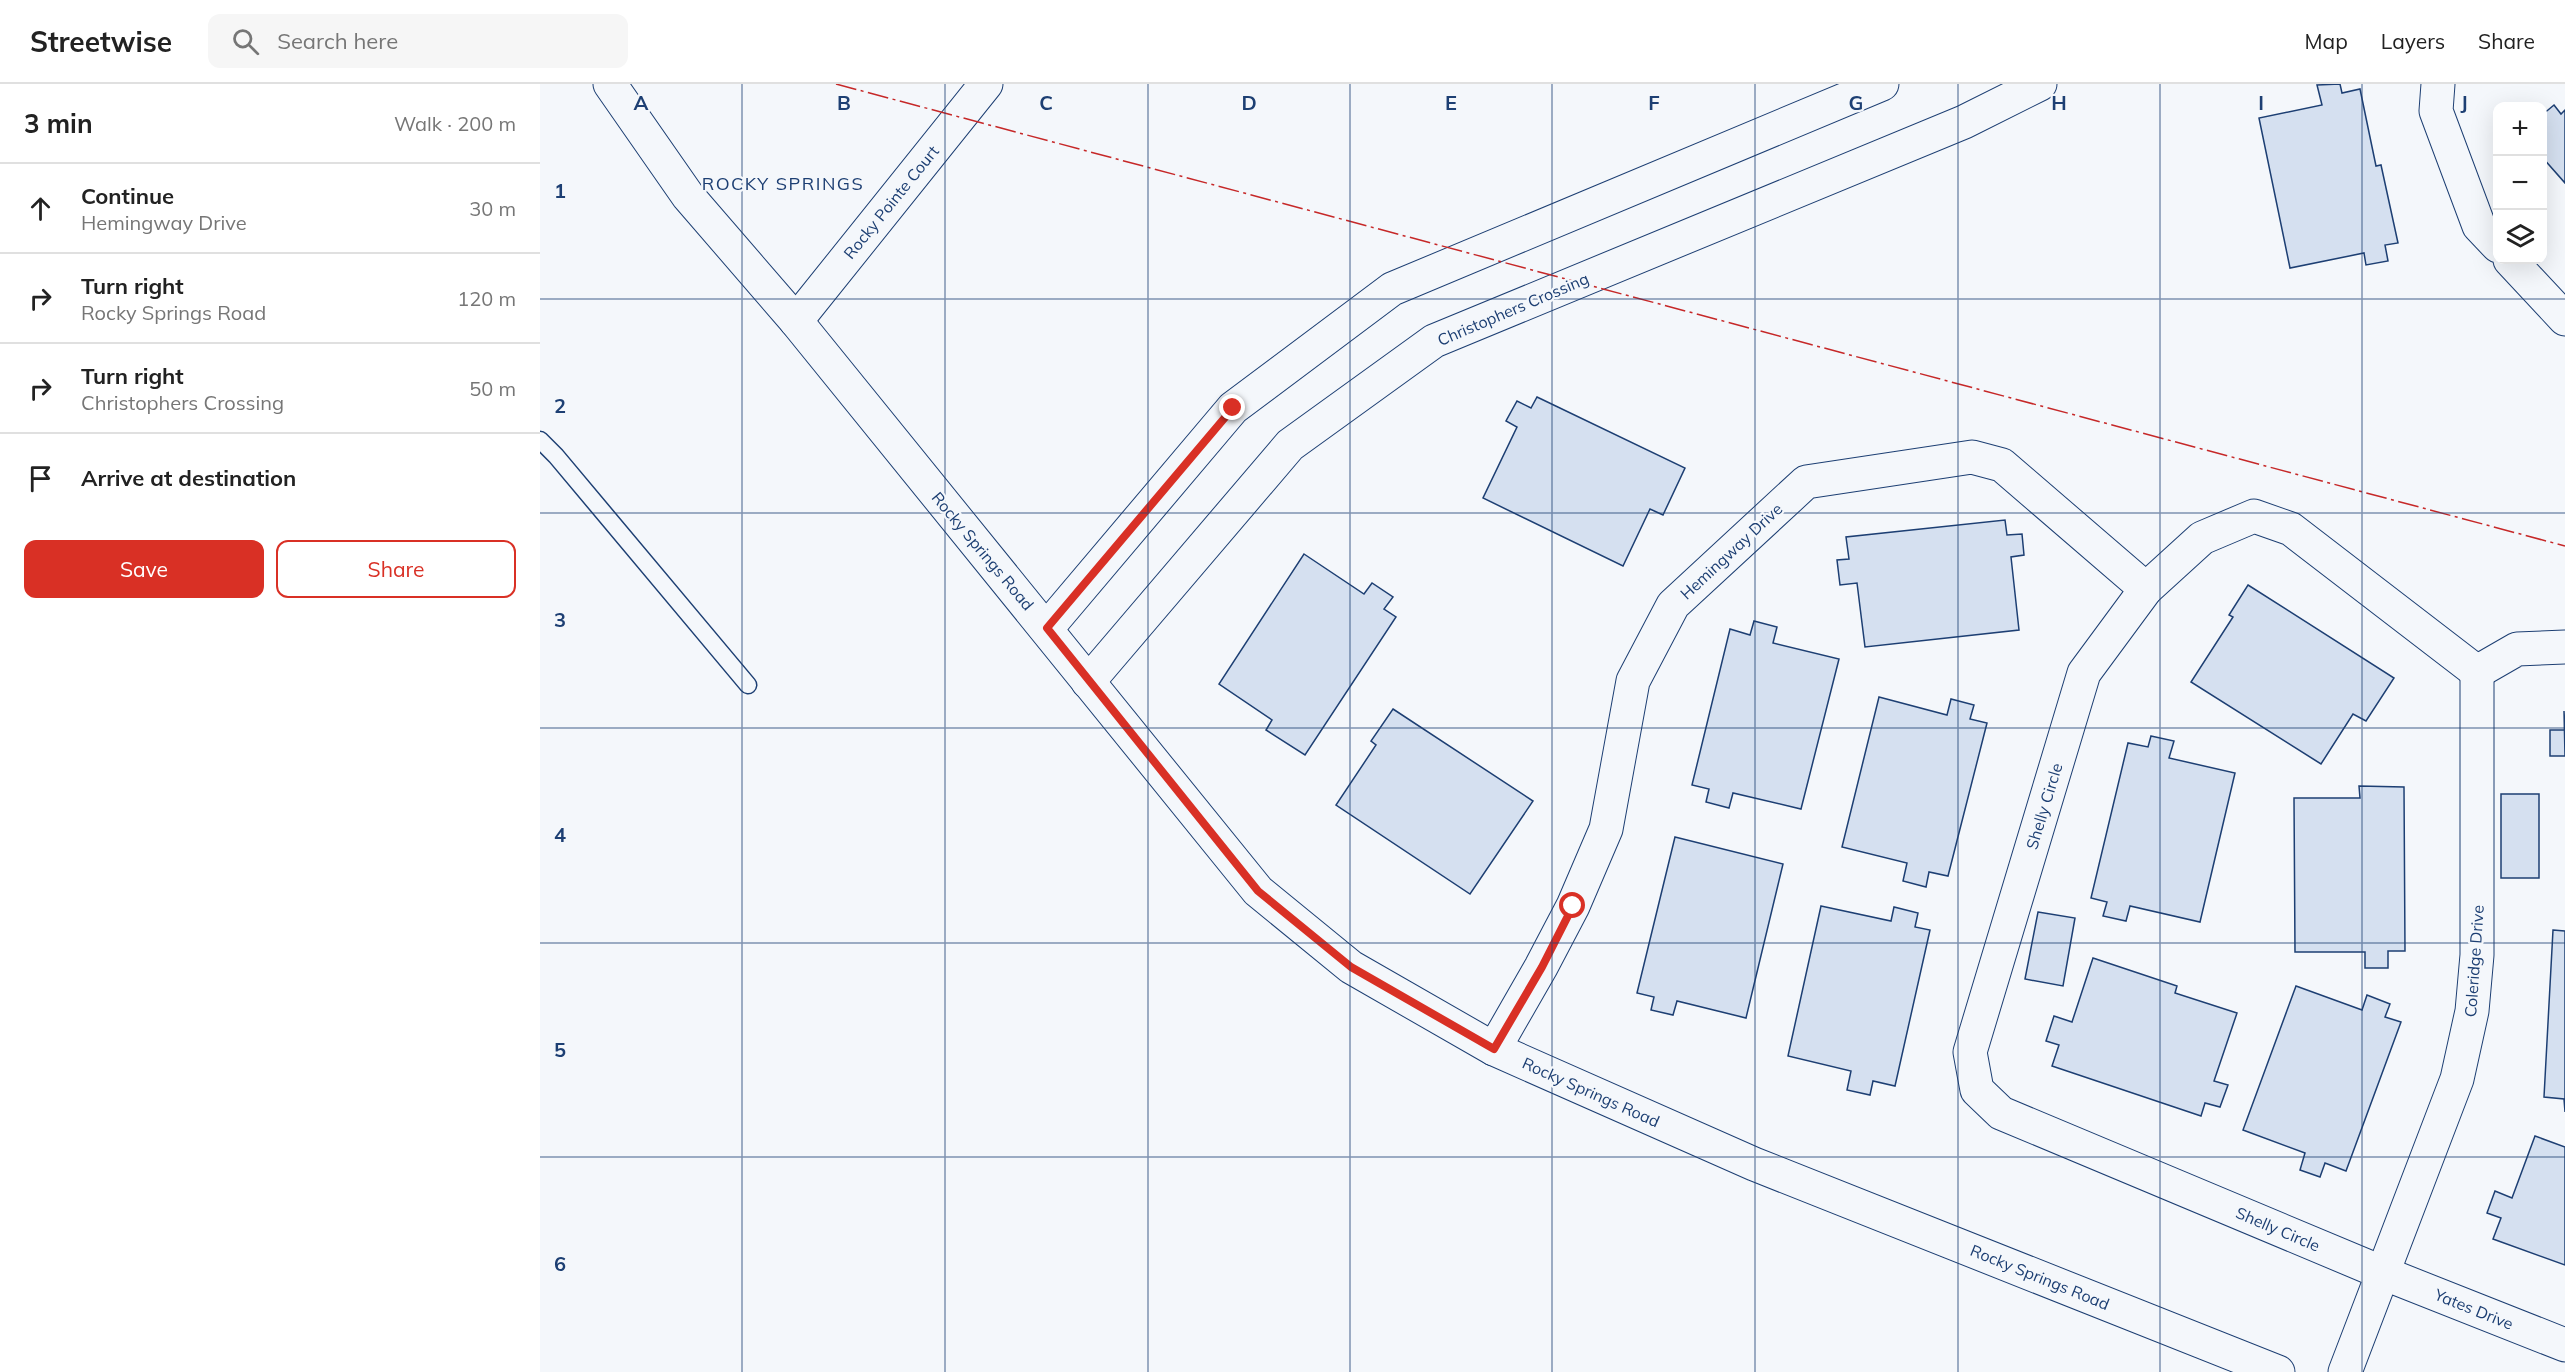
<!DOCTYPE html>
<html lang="en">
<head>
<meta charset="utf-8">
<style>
  body { margin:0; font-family:Mulish,sans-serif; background:#f6f6f6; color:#222 }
  .controls { position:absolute; right:18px; top:18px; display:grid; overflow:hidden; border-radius:12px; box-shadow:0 6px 24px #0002 }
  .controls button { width:54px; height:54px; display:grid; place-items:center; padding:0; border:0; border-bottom:2px solid #e0e0e0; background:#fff; color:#222; font:30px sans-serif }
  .stop { position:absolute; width:18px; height:18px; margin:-14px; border:4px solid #d93025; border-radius:50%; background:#fff }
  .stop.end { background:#d93025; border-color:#fff; box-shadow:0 2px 6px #0008 }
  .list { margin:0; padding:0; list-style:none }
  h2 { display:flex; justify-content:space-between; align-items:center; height:78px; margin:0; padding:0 24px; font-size:26px }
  h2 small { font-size:20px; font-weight:400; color:#767676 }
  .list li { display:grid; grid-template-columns:39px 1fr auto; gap:18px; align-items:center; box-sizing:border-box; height:90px; padding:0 24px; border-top:2px solid #e0e0e0 }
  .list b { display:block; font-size:22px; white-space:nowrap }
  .list p { margin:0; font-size:20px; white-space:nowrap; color:#767676 }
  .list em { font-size:20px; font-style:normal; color:#767676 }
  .actions { display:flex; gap:12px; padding:18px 24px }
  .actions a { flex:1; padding:14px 0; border:2px solid #d93025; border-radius:12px; text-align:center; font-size:21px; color:#d93025 }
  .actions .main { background:#d93025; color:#fff }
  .icon { flex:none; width:33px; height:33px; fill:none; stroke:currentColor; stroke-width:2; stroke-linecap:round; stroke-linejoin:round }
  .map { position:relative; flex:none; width:2025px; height:1288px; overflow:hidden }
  header { display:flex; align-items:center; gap:36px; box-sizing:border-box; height:84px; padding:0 30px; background:#fff; border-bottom:2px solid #e0e0e0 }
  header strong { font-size:28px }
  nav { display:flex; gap:33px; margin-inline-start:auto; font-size:21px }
  .search { width:420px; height:54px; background:#f6f6f6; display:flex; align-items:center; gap:15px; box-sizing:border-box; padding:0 21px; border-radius:12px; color:#767676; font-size:22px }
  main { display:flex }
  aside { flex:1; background:#fff }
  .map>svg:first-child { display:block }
</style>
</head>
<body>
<header>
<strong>Streetwise</strong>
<div class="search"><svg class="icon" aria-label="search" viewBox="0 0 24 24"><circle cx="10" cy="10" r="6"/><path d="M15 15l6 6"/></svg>Search here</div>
<nav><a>Map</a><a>Layers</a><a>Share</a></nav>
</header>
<main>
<aside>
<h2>3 min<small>Walk · 200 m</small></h2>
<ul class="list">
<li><svg class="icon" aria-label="ahead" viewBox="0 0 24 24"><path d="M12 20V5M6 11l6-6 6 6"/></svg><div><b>Continue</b><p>Hemingway Drive</p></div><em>30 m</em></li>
<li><svg class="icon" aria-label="right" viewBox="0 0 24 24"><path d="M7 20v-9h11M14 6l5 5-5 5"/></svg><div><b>Turn right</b><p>Rocky Springs Road</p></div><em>120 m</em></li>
<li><svg class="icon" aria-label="right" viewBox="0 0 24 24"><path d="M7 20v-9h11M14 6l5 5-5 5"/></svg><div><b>Turn right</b><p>Christophers Crossing</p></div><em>50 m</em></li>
<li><svg class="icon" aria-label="arrive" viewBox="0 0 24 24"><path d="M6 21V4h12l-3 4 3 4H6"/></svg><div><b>Arrive at destination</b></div></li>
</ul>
<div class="actions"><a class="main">Save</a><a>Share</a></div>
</aside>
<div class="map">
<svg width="2025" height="1288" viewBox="0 0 2025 1288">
  <rect width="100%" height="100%" fill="#f4f7fb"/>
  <g fill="#d5e0f0" stroke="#1d3f73" stroke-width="1.5">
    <polygon points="1800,0 1802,9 1820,5 1836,82 1841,81 1858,159 1845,161 1848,177 1826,181 1824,169 1750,184 1719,34 1782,21 1777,1"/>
    <polygon points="2014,21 2021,30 2025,26 2025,99 2002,73 2002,31"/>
    <polygon points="997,313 1145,384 1123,431 1110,425 1083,482 943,414 977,343 966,337 977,317 991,324"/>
    <polygon points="1465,436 1467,451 1482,450 1484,471 1471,473 1479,546 1325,563 1317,499 1300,501 1297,476 1309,475 1306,453"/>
    <polygon points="764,470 824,510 832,499 853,513 844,525 856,533 765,671 726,646 732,636 679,600"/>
    <polygon points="1708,501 1854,594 1826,637 1813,630 1781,680 1651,598 1693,533 1689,531"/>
    <polygon points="1214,537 1237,543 1233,559 1299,575 1261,725 1193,709 1189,724 1166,718 1169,705 1152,701 1190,545 1210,551"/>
    <polygon points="1339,613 1407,631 1411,615 1434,621 1430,635 1447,639 1408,792 1389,788 1386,803 1363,797 1367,779 1302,763"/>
    <polygon points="853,625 993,717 930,810 796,721 836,661 831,657"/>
    <polygon points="2024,627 2025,672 2010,672 2010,646 2025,646"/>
    <polygon points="1611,652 1634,657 1629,674 1695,689 1660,838 1590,822 1586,837 1563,832 1567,818 1551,814 1588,659 1608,663"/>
    <polygon points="1819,702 1864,703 1865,867 1848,867 1848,884 1825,884 1825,868 1755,868 1754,714 1820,714"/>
    <rect x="1961" y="710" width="38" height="84"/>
    <polygon points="1135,753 1243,780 1206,934 1137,917 1133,931 1111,926 1114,913 1097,909"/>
    <polygon points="1281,822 1351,837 1354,823 1378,829 1375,843 1390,846 1355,1002 1333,997 1330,1011 1307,1006 1311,987 1248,972"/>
    <polygon points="1498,828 1535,834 1523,902 1485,895"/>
    <polygon points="2013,846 2025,847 2025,1028 2024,1015 2004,1013"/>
    <polygon points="1553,874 1637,902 1635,909 1697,929 1674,997 1688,1001 1680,1023 1665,1019 1661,1032 1512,982 1519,961 1506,957 1514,932 1532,938"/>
    <polygon points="1756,902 1822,926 1827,911 1850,920 1845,933 1861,938 1806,1087 1785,1079 1780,1093 1760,1086 1765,1069 1703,1046"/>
    <polygon points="1995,1052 2025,1063 2025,1181 1953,1155 1961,1134 1947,1129 1955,1107 1972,1114"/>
  </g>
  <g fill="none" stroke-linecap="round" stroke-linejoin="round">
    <g stroke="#1d3f73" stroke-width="19">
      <polyline id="lane" points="0,356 16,372 208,601"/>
    </g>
    <g stroke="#1d3f73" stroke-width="35">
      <g id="street">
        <polyline points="1898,0 1896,27 1939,142 1958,162"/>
        <polyline points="1970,176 2025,235"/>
        <polyline points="256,237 446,0"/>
        <polyline points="2025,563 1977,565 1937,588 1751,445 1714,432 1662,454 1606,505 1544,589 1430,968 1437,1006 1461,1029 1843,1189 2025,1261"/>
        <polyline points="954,965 1001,883 1033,822 1066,745 1093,597 1133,521 1266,398 1432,373 1462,381 1606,505"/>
        <polyline points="1805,1288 1917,995 1932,927 1937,871 1937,588"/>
      </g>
    </g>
    <g stroke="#1d3f73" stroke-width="35">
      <g id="secondary">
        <polyline points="70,0 148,112 256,237 718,807 811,883 954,965 1214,1080 1738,1288"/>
        <polyline points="507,544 693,324 852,205 1342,0"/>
        <polyline points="548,598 750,361 894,257 1424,38 1500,0"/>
      </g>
    </g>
    <use href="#lane" stroke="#f4f7fb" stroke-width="16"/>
    <use href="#street" stroke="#f4f7fb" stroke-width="33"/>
    <use href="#secondary" stroke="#f4f7fb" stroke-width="33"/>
    <polyline stroke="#c62828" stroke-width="1.5" stroke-dasharray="21 4.5 3 4.5" stroke-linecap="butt" points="296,0 2025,462"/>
  </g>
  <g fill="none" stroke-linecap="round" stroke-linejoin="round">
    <polyline stroke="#d93025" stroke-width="8" points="693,324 507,544 718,807 811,883 954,965 1002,883 1033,822"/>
  </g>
  <path fill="none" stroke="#1d3f73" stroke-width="1.5" stroke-opacity="0.55" d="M202 0V1288M405 0V1288M608 0V1288M810 0V1288M1012 0V1288M1215 0V1288M1418 0V1288M1620 0V1288M1822 0V1288M0 215H2025M0 429H2025M0 644H2025M0 859H2025M0 1073H2025"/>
  <g text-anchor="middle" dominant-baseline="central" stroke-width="4.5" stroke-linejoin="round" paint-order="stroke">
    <g font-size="16" fill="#1d3f73" stroke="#f4f7fb">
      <text transform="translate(351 118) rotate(-51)">Rocky Pointe Court</text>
      <text transform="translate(973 225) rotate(-23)">Christophers Crossing</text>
      <text transform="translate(443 467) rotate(50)">Rocky Springs Road</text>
      <text transform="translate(1191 467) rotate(-43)">Hemingway Drive</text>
      <text transform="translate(1504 722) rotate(-73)">Shelly Circle</text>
      <text transform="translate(1934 877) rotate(-86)">Coleridge Drive</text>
      <text transform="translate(1051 1008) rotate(24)">Rocky Springs Road</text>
      <text transform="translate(1738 1145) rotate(23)">Shelly Circle</text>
      <text transform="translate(1500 1193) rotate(22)">Rocky Springs Road</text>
      <text transform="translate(1934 1225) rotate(22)">Yates Drive</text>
    </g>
    <g font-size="18" letter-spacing="1.5" fill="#1d3f73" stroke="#f4f7fb">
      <text x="243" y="99">ROCKY SPRINGS</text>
    </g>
  </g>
  <g font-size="20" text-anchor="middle" font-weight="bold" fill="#1d3f73" stroke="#f4f7fb" stroke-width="4.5" stroke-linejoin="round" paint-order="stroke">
    <text x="101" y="26">A</text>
    <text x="304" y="26">B</text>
    <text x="506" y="26">C</text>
    <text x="709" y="26">D</text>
    <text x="911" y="26">E</text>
    <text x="1114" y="26">F</text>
    <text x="1316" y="26">G</text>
    <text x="1519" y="26">H</text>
    <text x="1721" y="26">I</text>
    <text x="1924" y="26">J</text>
    <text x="20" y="114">1</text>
    <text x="20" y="329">2</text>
    <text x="20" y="543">3</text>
    <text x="20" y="758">4</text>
    <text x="20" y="973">5</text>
    <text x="20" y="1187">6</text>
  </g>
</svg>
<div class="controls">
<button>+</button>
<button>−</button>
<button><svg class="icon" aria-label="layers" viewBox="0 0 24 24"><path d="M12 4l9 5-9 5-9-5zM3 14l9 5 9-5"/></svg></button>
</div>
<div class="stop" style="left:1033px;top:822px"></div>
<div class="stop end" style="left:693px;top:324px"></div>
</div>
</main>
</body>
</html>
